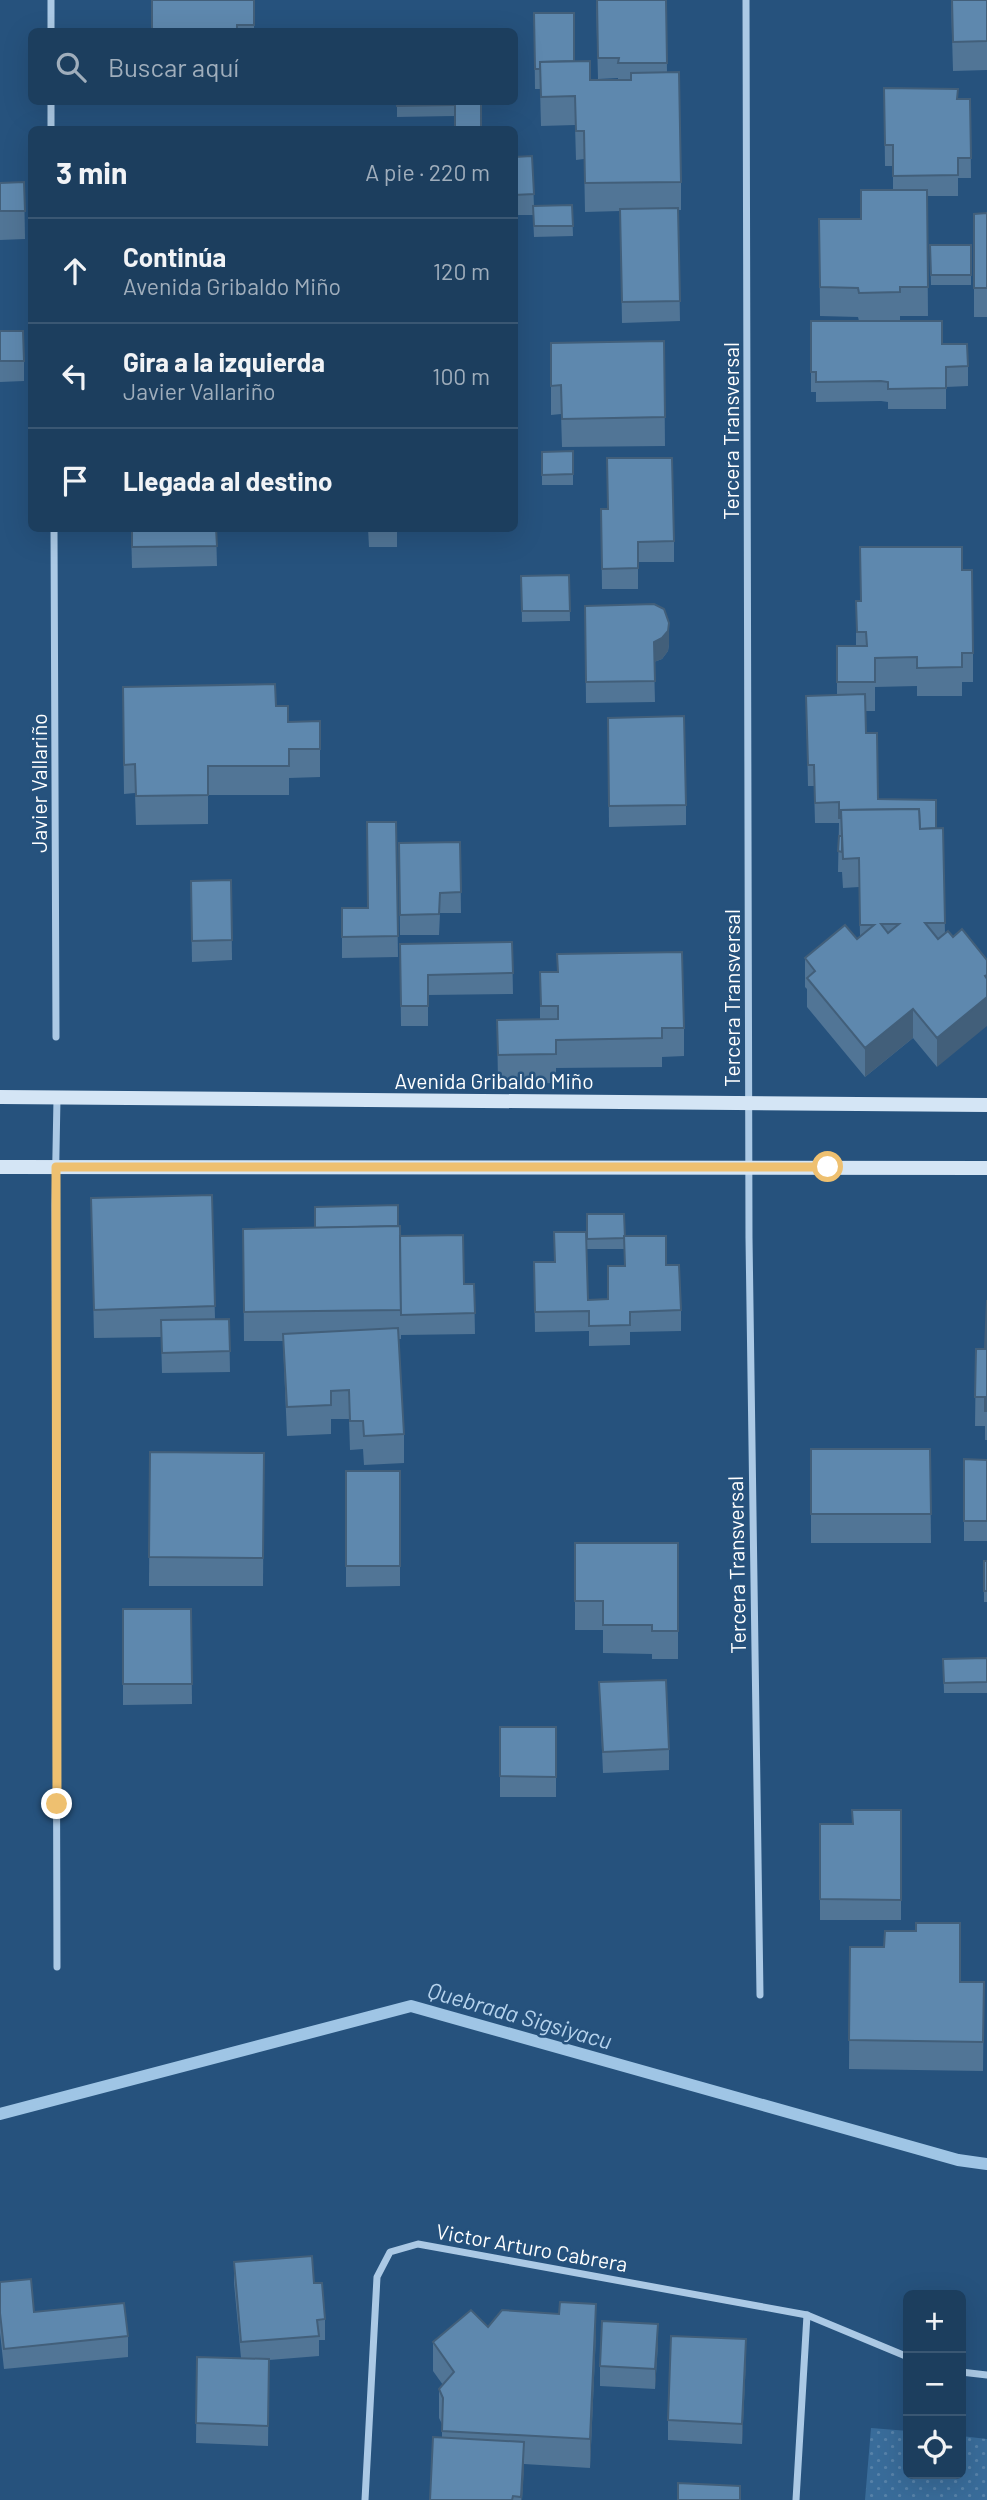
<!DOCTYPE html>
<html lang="es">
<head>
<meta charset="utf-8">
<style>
  body { margin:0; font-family:Barlow,sans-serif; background:#254564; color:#f1f3f6 }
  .controls { position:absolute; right:21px; bottom:21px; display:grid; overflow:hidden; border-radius:10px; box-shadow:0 7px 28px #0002 }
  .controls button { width:63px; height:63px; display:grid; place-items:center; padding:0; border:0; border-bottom:2px solid #3a5773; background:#1c3e5e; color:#f1f3f6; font:35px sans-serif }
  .stop { position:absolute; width:21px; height:21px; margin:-16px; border:5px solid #eec070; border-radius:50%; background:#fff }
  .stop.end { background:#eec070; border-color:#fff; box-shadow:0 2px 7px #0008 }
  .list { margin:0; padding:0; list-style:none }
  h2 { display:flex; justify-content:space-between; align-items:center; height:91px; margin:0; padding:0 28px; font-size:30px }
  h2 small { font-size:23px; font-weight:400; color:#a0aebc }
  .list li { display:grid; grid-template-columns:46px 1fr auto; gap:21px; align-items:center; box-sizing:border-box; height:105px; padding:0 28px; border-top:2px solid #3a5773 }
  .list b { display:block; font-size:26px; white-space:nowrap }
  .list p { margin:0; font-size:23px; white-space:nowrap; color:#a0aebc }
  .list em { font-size:23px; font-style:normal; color:#a0aebc }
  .icon { flex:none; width:38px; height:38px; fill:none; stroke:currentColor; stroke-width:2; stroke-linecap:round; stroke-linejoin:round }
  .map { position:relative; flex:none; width:987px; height:2500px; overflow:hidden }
  .search { position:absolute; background:#1c3e5e; box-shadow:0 7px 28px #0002; left:28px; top:28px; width:490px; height:77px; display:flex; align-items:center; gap:18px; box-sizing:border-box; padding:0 24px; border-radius:10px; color:#a0aebc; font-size:26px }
  .panel { position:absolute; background:#1c3e5e; box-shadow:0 7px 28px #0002; left:28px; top:126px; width:490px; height:406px; border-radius:10px }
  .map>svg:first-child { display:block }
</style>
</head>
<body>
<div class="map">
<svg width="987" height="2500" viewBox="0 0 987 2500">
  <defs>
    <pattern id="park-dots" width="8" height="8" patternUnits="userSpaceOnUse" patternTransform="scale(1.75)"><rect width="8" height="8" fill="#396c9a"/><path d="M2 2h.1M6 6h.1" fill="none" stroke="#5782a9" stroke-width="1.8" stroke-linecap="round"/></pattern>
  </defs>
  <rect width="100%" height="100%" fill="#26527d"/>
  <polygon fill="url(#park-dots)" points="871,2428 908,2431 908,2474 961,2474 961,2436 987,2439 987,2500 865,2500"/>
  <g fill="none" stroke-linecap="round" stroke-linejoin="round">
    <polyline stroke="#9fc5e5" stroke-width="12" points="0,2114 411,2006 958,2160 987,2164"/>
    <g stroke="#abc9e5" stroke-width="7">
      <polyline points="51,0 51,32"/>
      <polyline points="746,0 749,1238 760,1995"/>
      <polyline points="51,102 51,130"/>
      <polyline points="54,528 56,1037"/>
      <polyline points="57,1098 55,1205 57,1967"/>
      <polyline points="961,2372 987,2375"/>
      <polyline points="365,2500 377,2277 390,2252 418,2244 807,2315 908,2357"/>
      <polyline points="796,2500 807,2315"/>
    </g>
    <g stroke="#d4e5f5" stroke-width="14">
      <polyline points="0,1097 987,1105"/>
      <polyline points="0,1167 987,1168"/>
    </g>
  </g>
  <g fill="#517596">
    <polygon points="151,0 254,0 254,32 152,32"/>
    <polygon points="596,0 666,0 667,72 681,182 681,210 678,210 680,321 622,323 620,211 585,212 584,159 576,160 575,125 541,126 540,89 535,89 534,13 590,80 618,80 618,78 598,79"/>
    <polygon points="951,0 987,0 987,70 953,71"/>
    <polygon points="884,88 958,99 970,99 971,178 958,178 958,196 927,196 928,316 900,316 900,321 942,344 968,366 968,386 946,387 946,409 888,409 888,402 881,401 816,402 816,392 811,392 811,321 859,321 858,317 820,316 819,219 861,219 893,190 893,166 885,166"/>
    <polygon points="397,102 481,102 454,116 397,117"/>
    <polygon points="532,156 534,206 572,205 573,236 534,237 533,215 514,215 514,157"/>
    <polygon points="24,182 25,239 0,240 0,183"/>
    <polygon points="987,213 987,317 974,317 974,214"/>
    <polygon points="930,245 971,245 971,285 931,285"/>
    <polygon points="0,331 24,361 24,381 0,382"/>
    <polygon points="664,341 665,446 562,447 561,414 551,415 551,343"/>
    <polygon points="573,451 573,485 542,485 542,452"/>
    <polygon points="601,509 674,541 674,562 638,562 638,589 602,589"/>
    <polygon points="131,528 216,528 217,566 132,568"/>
    <polygon points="368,528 397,528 397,547 369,547"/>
    <polygon points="962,570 973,653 973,682 962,682 962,696 917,696 917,686 875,687 875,711 865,711 866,733 878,799 936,828 943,828 945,934 937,1067 913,1038 865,1077 807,1007 807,989 805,987 805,958 857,939 860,936 859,887 843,888 842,872 838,872 839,823 815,823 814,786 808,786 806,696 837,695 837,646 856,646 856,601 861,601"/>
    <polygon points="569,575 570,621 522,622 521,576"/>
    <polygon points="585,606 669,644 668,651 662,659 654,662 655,702 586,703"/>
    <polygon points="276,706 288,722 320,749 320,777 289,778 289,795 208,795 208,824 136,825 135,793 124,794 123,716"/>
    <polygon points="608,718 686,805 686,825 609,827"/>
    <polygon points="396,822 398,957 342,958 342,908 368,908"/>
    <polygon points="460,842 461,913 440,913 439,935 400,935 399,843"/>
    <polygon points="231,880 232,960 192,962 191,901"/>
    <polygon points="512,942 513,994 428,995 428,1026 401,1026 400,944"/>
    <polygon points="557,954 684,1028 684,1056 662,1057 662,1067 556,1068 556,1083 498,1084 497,1020 540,1019 540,972 557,972"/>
    <polygon points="212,1195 215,1319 229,1319 230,1372 162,1373 161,1337 94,1338 91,1198"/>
    <polygon points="587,1214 625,1236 666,1265 681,1310 681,1331 630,1332 630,1345 589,1346 589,1331 535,1332 534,1262 554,1262 554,1232 588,1300 608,1299 625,1266 624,1249 587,1249"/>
    <polygon points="398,1226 400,1236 464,1284 474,1284 475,1334 401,1335 401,1339 398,1339 404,1434 404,1463 364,1465 363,1449 350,1450 349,1419 331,1419 331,1434 287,1436 283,1341 244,1341 243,1229"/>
    <polygon points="987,1300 987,1440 985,1440 985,1426 975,1426 976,1349 985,1349"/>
    <polygon points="811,1449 930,1449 931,1543 811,1543"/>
    <polygon points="150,1452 264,1453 263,1586 149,1586"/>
    <polygon points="964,1459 987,1460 987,1541 964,1541"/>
    <polygon points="346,1471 400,1471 400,1586 346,1587"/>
    <polygon points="575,1543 678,1543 678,1659 652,1659 652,1654 603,1653 603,1630 575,1630"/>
    <rect x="984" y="1561" width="3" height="41"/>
    <polygon points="123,1609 191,1609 192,1704 123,1705"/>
    <polygon points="987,1658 987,1693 944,1693 943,1659"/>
    <polygon points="599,1682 669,1749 669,1770 603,1773"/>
    <rect x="500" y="1727" width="56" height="70"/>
    <polygon points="901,1810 901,1920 820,1920 820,1824 852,1824"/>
    <polygon points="850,1947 960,1982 984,1982 983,2071 849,2069"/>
    <polygon points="234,2262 314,2283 325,2319 325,2340 319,2340 319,2356 269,2360 268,2446 196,2443 197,2357 241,2358 234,2283"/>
    <polygon points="0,2282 34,2312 128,2336 128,2357 4,2369 0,2333"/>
    <polygon points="488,2327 596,2333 590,2468 524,2464 522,2500 430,2500 442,2438 442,2424 439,2418 439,2389 443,2385 433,2371 433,2342"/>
    <polygon points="658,2344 655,2389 600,2386 600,2366"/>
    <polygon points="746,2359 742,2444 668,2440 668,2420"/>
  </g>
  <g fill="#425f7a">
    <polygon points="669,623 669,644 668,651 662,659 654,662 654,642"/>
    <polygon points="987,975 987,1026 937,1067 937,1038"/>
    <polygon points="913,1009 913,1038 865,1077 865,1048"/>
    <polygon points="596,2304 596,2333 590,2468 590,2439"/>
    <polygon points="658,2324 658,2344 655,2389 655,2369"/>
    <polygon points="746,2339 746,2359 742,2444 742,2424"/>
    <polygon points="524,2442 524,2471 522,2500 521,2500"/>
  </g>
  <g fill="#5e88ae" stroke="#425f7a" stroke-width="2" fill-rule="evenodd">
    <polygon points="152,0 254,0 254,25 237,25 237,31 152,32"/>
    <polygon points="597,0 666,0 667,63 618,63 619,58 598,58"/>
    <polygon points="952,0 987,0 987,41 953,42"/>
    <polygon points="534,13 574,13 574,61 540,62 540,69 535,69"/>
    <polygon points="590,61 590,80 631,80 631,73 679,72 681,182 585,183 584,131 576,131 575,96 541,97 540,62"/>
    <polygon points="884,88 958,89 957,99 970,99 971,158 958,158 958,175 893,176 893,145 885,145"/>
    <polygon points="397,102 455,102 455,105 397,106"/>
    <rect x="455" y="102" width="26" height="28"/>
    <polygon points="532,156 534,194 514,195 514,157"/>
    <polygon points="24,182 25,211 0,211 0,183"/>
    <polygon points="861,190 927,190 928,287 900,287 900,292 859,293 858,288 820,287 819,219 861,219"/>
    <polygon points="572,205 573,226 534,226 533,206"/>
    <polygon points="678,208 680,301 622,302 620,209"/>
    <polygon points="987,213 987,288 974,288 974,214"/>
    <polygon points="930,245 971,245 971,275 931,275"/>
    <polygon points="811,321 942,321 942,344 967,344 968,366 946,367 946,388 888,389 888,382 881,381 816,382 816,372 811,372"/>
    <polygon points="0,331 23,331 24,361 0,361"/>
    <polygon points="664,341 665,417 562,419 561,385 551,386 551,343"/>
    <polygon points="573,451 573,474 542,475 542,452"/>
    <polygon points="607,458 672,458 674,541 638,542 638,568 602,569 601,509 608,509"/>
    <polygon points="132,528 216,528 217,546 132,547"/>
    <polygon points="860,547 962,547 962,570 972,570 973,653 962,653 962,667 917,668 917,657 875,658 875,682 837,682 837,646 867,646 866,632 857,632 856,601 861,601"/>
    <polygon points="569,575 570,611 522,611 521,576"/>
    <polygon points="654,604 664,609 669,623 668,631 662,638 654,642 655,681 586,682 585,606"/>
    <polygon points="275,684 276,706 288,706 288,722 320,721 320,749 289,749 289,766 208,766 208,795 136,796 135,764 124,765 123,687"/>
    <polygon points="865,694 866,733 877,733 878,799 936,800 936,828 920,829 919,809 841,810 841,818 839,818 839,802 815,803 814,765 808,765 806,696"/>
    <polygon points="684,716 686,805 609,806 608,718"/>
    <path d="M919 809 920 829 943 828 945 923H925L938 939 948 931 953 937 962 929 987 960V975L985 976 987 979V997L937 1038 913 1009 865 1048 807 978 815 971 805 958 845 925 857 939 874 925H860L859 858 843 859 841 810ZM881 924H899L888 933Z"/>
    <polygon points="367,822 396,822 398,936 342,937 342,908 368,908"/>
    <polygon points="839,836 842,836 842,852 838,851"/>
    <polygon points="460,842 461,892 440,893 439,914 400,915 399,843"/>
    <polygon points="231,880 232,940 192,941 191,881"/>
    <polygon points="512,942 513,973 428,975 428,1006 401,1006 400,944"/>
    <polygon points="682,952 684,1028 662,1028 662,1038 556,1040 556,1054 498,1055 497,1020 558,1019 558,1006 541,1006 540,972 558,972 557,954"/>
    <polygon points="212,1195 215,1306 94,1310 91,1198"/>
    <polygon points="398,1205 398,1226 315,1228 315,1207"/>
    <polygon points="587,1214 624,1214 625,1238 587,1239"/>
    <polygon points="400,1226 401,1310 244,1312 243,1229"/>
    <polygon points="554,1232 586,1232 588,1300 608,1299 608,1266 625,1266 624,1236 666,1236 666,1265 679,1265 681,1310 630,1312 630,1325 589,1326 589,1311 535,1312 534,1262 555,1262"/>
    <polygon points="463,1235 464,1284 474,1284 475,1313 401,1315 400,1236"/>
    <polygon points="987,1300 987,1411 985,1411 985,1397 975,1397 976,1349 985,1349"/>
    <polygon points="229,1319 230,1351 162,1353 161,1320"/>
    <polygon points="398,1328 404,1434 364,1436 363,1421 350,1421 349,1390 331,1391 331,1405 287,1407 283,1334"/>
    <polygon points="811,1449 930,1449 931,1514 811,1514"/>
    <polygon points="150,1452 264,1453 263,1558 149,1557"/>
    <polygon points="964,1459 987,1460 987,1521 964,1521"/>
    <rect x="346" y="1471" width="54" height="95"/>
    <polygon points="575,1543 678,1543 678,1631 652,1631 652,1625 603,1625 603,1601 575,1601"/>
    <rect x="984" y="1561" width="3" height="30"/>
    <polygon points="123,1609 191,1609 192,1684 123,1684"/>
    <polygon points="987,1658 987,1682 944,1683 943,1659"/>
    <polygon points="666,1680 669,1749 603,1752 599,1682"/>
    <polygon points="500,1727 556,1727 556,1777 500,1776"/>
    <polygon points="852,1810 901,1810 901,1900 820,1899 820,1824 853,1824"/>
    <polygon points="916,1923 960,1923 960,1982 984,1982 983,2042 849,2040 850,1947 884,1947 885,1931 916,1931"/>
    <polygon points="312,2256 314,2283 322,2283 325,2319 317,2320 319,2336 241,2342 234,2262"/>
    <polygon points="31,2279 34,2312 124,2303 128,2336 4,2349 0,2313 0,2282"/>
    <polygon points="560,2302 596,2304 590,2439 442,2431 443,2398 439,2389 454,2372 433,2342 471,2310 488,2327 502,2310 559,2314"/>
    <polygon points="602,2321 658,2324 655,2369 600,2366"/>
    <polygon points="671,2336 746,2339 742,2424 668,2420"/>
    <polygon points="197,2357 269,2359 268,2426 196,2423"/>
    <polygon points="433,2437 524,2442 521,2497 513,2496 512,2500 430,2500"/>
    <polygon points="678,2483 740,2486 740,2500 678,2500"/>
  </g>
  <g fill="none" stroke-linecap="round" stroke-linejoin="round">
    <polyline stroke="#eec070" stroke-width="9" points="57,1804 56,1167 828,1167"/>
  </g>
  <g text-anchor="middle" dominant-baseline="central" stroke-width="5" stroke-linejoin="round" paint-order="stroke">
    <g font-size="21" fill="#fff" stroke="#26527d">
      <text transform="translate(730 431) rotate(-90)">Tercera Transversal</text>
      <text transform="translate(38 783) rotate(-90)">Javier Vallariño</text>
      <text transform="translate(731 998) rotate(-90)">Tercera Transversal</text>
      <text x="494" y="1080">Avenida Gribaldo Miño</text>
      <text transform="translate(736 1565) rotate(-91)">Tercera Transversal</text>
      <text transform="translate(532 2247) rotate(10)">Victor Arturo Cabrera</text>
    </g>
    <g font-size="23" font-style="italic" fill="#b6d3ed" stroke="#26527d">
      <text transform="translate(520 2015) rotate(16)">Quebrada Sigsiyacu</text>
    </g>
  </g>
</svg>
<div class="controls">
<button>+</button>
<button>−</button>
<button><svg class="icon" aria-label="locate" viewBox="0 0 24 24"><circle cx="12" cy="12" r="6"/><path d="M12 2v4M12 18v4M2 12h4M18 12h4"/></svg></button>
</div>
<div class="stop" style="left:828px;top:1167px"></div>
<div class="stop end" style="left:57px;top:1804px"></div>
<div class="search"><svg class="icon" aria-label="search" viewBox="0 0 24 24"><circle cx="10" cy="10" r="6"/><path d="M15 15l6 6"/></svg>Buscar aquí</div>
<section class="panel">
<h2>3 min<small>A pie · 220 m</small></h2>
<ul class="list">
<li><svg class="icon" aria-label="ahead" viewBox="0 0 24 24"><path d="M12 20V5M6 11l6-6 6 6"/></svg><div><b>Continúa</b><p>Avenida Gribaldo Miño</p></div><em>120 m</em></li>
<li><svg class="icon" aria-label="left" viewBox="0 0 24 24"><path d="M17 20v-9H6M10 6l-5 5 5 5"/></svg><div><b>Gira a la izquierda</b><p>Javier Vallariño</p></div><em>100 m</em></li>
<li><svg class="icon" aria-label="arrive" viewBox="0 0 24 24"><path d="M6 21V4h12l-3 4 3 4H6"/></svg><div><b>Llegada al destino</b></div></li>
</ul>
</section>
</div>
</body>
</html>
